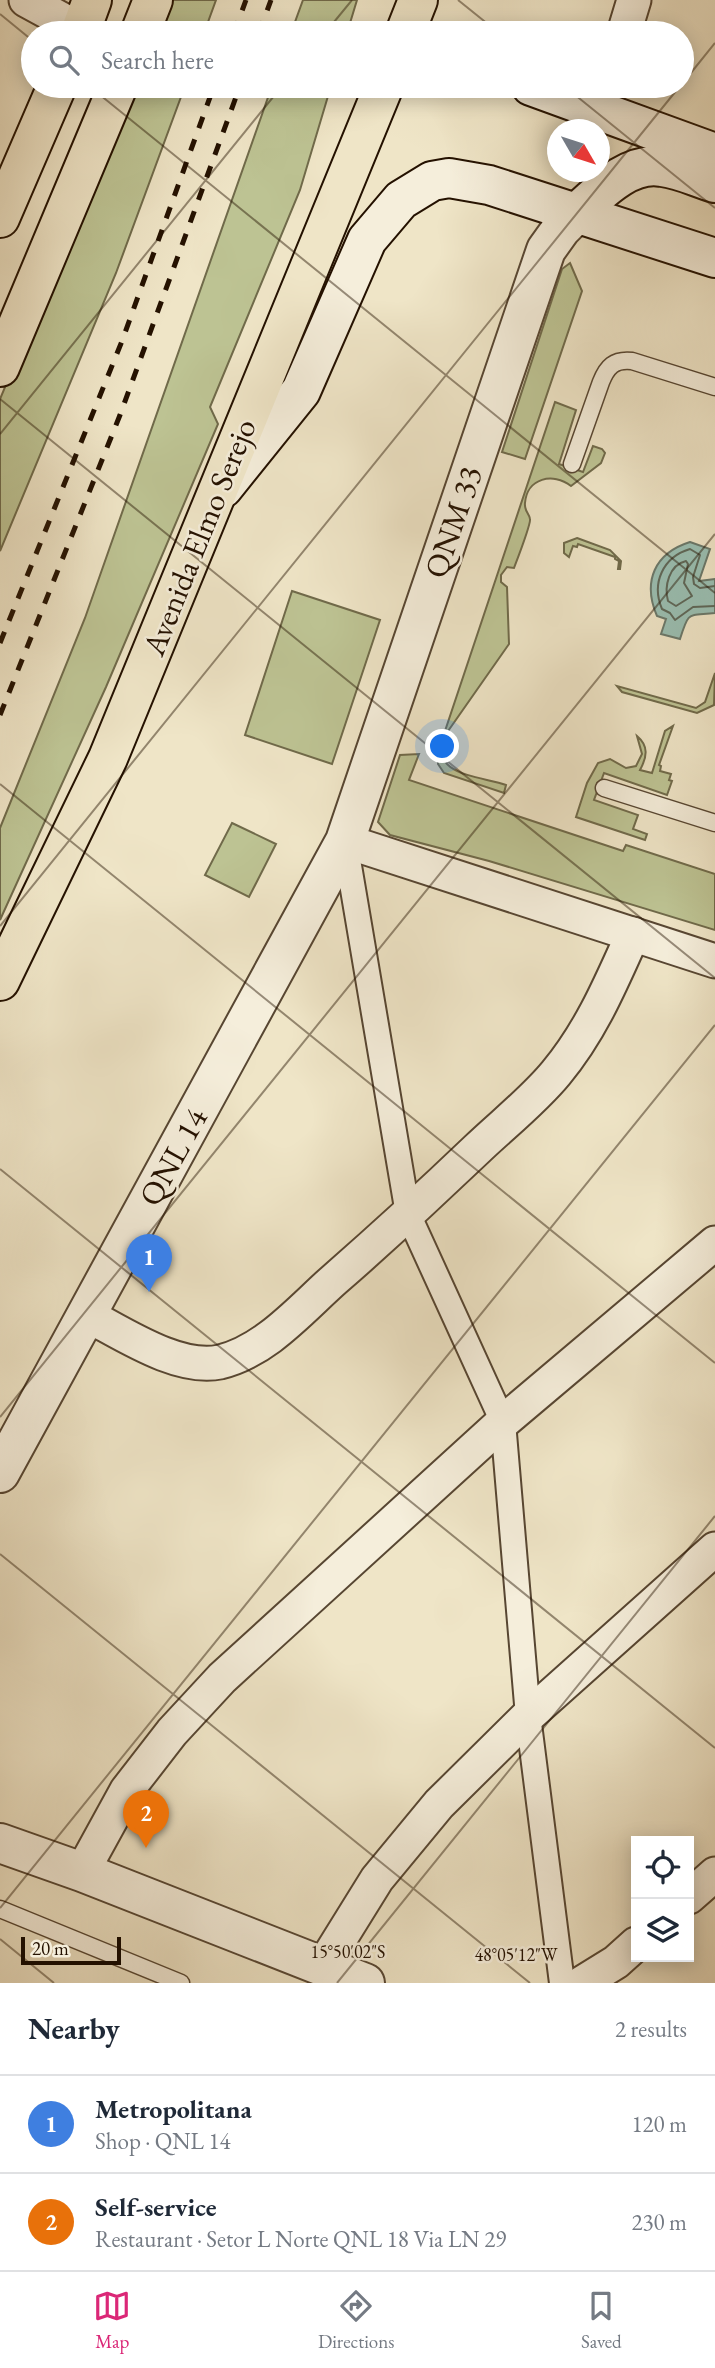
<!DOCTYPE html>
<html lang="en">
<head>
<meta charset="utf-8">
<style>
  body { margin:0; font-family:"EB Garamond",serif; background:#f6f6f7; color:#1f2937 }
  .controls { position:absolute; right:21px; bottom:21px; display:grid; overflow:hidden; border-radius:0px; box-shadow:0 4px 18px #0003 }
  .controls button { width:63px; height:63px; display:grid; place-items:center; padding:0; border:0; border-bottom:2px solid #e0e1e3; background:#fff; color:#1f2937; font:35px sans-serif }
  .compass { position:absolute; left:547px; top:119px; width:63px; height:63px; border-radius:50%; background:#fff; box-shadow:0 4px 18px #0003; rotate:129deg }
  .scale { position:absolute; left:21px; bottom:18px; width:100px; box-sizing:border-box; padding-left:7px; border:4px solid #241100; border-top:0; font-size:19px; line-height:24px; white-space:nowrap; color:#241100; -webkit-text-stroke:5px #f5eedb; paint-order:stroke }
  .you { position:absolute; left:443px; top:747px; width:24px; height:24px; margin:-18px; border:5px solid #fff; border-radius:50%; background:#1a73e8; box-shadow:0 0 0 10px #1a73e833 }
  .badge { display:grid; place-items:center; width:46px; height:46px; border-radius:50%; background:#db2777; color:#fff; font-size:23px; font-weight:700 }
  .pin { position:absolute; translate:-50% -58px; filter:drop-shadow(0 2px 4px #0008) }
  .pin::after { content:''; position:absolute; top:37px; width:24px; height:21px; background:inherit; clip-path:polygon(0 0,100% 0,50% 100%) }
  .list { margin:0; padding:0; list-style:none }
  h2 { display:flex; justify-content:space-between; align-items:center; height:91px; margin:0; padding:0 28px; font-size:30px }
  h2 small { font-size:23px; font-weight:400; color:#747a83 }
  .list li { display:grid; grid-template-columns:46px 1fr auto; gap:21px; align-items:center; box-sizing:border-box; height:98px; padding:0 28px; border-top:2px solid #e0e1e3 }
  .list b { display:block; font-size:26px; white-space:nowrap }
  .list p { margin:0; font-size:23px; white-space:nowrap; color:#747a83 }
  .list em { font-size:23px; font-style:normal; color:#747a83 }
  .icon { flex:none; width:38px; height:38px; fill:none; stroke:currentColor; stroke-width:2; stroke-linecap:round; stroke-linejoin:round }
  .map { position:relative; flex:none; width:715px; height:1983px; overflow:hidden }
  .search { position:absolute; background:#fff; box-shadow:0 4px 18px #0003; left:21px; right:21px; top:21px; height:77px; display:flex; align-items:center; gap:18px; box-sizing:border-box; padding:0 24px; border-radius:38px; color:#747a83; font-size:26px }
  .sheet { height:287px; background:#fff }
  nav { display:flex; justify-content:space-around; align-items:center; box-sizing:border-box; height:98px; border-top:2px solid #e0e1e3; background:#fff; font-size:19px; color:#747a83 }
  nav a { display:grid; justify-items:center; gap:4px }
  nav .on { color:#db2777 }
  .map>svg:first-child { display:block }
</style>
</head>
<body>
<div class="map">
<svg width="715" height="1983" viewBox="0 0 715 1983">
  <rect width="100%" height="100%" fill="#efe5c7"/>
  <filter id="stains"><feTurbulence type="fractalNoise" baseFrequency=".00286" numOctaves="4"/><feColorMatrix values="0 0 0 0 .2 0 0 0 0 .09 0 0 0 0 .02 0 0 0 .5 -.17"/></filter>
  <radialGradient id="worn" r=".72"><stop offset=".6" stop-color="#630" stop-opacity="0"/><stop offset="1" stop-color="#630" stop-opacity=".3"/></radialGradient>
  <g fill="#bdc393" stroke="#706a4a" stroke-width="2">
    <polygon points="166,0 216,0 204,33 152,33"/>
    <polygon points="303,0 357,0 347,33 291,33"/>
    <polygon points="131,86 185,86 116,273 0,551 0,399"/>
    <polygon points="272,86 331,86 300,190 210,407 218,424 106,687 0,920 0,828 85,618"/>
    <polygon points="570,263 582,291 525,459 502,452 562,269"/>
    <path d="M555 402 576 410 559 464 583 472 593 446 602 449 605 453 601 463 571 486C553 472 527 478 525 503 524 511 529 513 530 519 531 524 517 560 514 568L507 567 501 575V582L507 587 509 644 446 734C425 776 482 776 506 785L504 793 444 773 438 764V752Z"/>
    <polygon points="577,538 610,550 621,561 620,569 618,569 619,561 615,559 615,557 578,544 577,547 573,546 569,557 564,553 564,543"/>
    <polygon points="292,591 380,620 332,764 245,735"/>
    <polygon points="715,673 714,705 697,713 622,692 617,686 696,708 705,702"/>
    <path d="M673 726 659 765 661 766 660 771 671 774 669 780 672 781 667 795 604 773 594 800 638 815 633 829 647 834 645 840 576 817 587 783 598 763 610 759 626 768 636 766 642 754 637 736C649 746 647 757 640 770L652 773 665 731Z"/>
    <polygon points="419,754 409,780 623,851 626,845 715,874 715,930 489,861 390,835 378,822 400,755"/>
    <polygon points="232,823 276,844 249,897 205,875"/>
  </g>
  <path fill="#9abfb2" stroke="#6b796b" stroke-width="2" d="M690 542 710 549 699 581 715 579V613C688 616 689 610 680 639L661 634 666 619 657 616C642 581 655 553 690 542Z"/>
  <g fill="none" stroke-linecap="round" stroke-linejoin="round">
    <g stroke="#5f6859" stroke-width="2">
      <path d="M686 561 688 564 684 583 692 596 676 606 668 601C664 586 669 565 686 561Z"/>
      <path d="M715 586 700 588 694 584 693 577 700 555 690 549C663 557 651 583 662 609L670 613 675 620 693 607 715 606"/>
    </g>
    <g stroke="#574632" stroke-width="19">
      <g id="service">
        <path d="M572 464 601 382C607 367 614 359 632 361L715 387"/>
        <polyline points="604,788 715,823"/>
        <polyline points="0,1909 181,1983"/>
      </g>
    </g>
    <g stroke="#574632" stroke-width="28">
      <polyline id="pedestrian" points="345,842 408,1214 503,1422 528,1716 562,1983"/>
    </g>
    <g stroke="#574632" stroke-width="37">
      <g id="minor">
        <polyline points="26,0 81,30"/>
        <polyline points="624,33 634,0"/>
        <polyline points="345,841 715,961"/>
        <path d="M87 1315C122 1333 178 1371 220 1362 266 1351 301 1309 335 1279 383 1237 430 1194 476 1150 502 1125 533 1101 556 1073 591 1031 611 983 633 934"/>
        <polyline points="82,1872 127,1790 172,1732 222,1678 503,1422 715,1243"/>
        <polyline points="689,1897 715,1874"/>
        <polyline points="323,1966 377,1879 439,1804 528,1716 715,1549"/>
        <polyline points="582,1983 616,1962 636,1944"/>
      </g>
    </g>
    <g stroke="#574632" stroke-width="42">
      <g id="tertiary">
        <polyline points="0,1473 345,841 546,250 561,229 578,212"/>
        <polyline points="0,1843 82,1872 365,1983"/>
      </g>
    </g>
    <g stroke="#241100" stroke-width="42">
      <g id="secondary">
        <polyline points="531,86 715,153"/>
        <path d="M578 212C600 192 629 161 662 167 680 169 698 178 715 183"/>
        <polyline points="223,488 301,391 367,240 401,200 432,181 449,178 489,185 715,258"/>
      </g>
    </g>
    <g stroke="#241100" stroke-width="42">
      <g id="primary">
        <polyline points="80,33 92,0"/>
        <polyline points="140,33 153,0"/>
        <polyline points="405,33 418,0"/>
        <polyline points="0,218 57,86"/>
        <polyline points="0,367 118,86"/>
        <polyline points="0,981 108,758 384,86"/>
      </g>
    </g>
    <use href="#service" stroke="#f5eedb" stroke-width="16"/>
    <use href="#pedestrian" stroke="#f5eedb" stroke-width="24"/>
    <use href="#minor" stroke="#f5eedb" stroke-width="33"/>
    <use href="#tertiary" stroke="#f5eedb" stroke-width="38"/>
    <use href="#secondary" stroke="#f5eedb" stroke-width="38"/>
    <use href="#primary" stroke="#efe5c7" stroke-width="38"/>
    <g stroke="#241100" stroke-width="5" stroke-dasharray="12 12" stroke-linecap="butt">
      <polyline points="234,33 246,0"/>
      <polyline points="259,33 271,0"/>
      <polyline points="0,643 122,341 214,86"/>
      <polyline points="0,715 120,415 240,86"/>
    </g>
  </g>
  <path fill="none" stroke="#241100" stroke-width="2" stroke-opacity="0.45" d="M458 0 499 33M0 14 33 41M325 33 352 0M682 84 715 43M89 86 715 593M564 86 715 208M0 399 715 978M0 434 282 86M0 784 715 1363M0 926 680 86M0 1169 715 1748M0 1417 715 534M0 1554 530 1983M0 1908 715 1025M0 1939 54 1983M337 1983 715 1516"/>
  <g text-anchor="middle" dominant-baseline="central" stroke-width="5" stroke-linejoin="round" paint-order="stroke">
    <g font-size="32" fill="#241100" stroke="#f5eedb">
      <text transform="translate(453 522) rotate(-71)">QNM 33</text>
      <text transform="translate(199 537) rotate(-68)">Avenida Elmo Serejo</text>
      <text transform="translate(173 1157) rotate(-61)">QNL 14</text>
    </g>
  </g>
  <g font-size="18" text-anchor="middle" fill="#241100" stroke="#f5eedb" stroke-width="5" stroke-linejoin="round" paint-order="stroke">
    <text x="348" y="1958">15°50'02"S</text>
    <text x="516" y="1961">48°05'12"W</text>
  </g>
  <rect width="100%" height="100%" filter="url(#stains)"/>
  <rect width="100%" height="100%" fill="url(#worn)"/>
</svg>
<div class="controls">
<button><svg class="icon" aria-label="locate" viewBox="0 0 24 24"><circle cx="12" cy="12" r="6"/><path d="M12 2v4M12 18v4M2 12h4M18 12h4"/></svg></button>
<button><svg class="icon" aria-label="layers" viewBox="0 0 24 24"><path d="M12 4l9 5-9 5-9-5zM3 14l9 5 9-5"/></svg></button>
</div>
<svg class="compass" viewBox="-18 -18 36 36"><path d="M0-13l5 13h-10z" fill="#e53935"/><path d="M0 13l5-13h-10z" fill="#747a83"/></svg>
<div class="scale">20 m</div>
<div class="you"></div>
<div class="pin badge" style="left:149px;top:1292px;background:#3f7fe0">1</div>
<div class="pin badge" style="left:146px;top:1848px;background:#e8710a">2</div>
<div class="search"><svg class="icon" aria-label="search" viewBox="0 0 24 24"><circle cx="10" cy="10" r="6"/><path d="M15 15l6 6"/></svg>Search here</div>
</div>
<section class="sheet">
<h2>Nearby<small>2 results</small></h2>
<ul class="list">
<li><span class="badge" style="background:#3f7fe0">1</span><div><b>Metropolitana</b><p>Shop · QNL 14</p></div><em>120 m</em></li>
<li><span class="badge" style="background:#e8710a">2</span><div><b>Self-service</b><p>Restaurant · Setor L Norte QNL 18 Via LN 29</p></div><em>230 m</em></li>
</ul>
</section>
<nav>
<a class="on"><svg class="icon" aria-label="map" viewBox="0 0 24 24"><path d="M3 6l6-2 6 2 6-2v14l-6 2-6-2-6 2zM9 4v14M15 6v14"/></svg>Map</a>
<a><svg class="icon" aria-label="directions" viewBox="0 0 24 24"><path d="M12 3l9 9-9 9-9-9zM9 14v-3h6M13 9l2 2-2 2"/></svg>Directions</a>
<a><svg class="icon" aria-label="saved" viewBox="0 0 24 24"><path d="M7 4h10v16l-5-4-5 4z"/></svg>Saved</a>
</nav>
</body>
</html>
